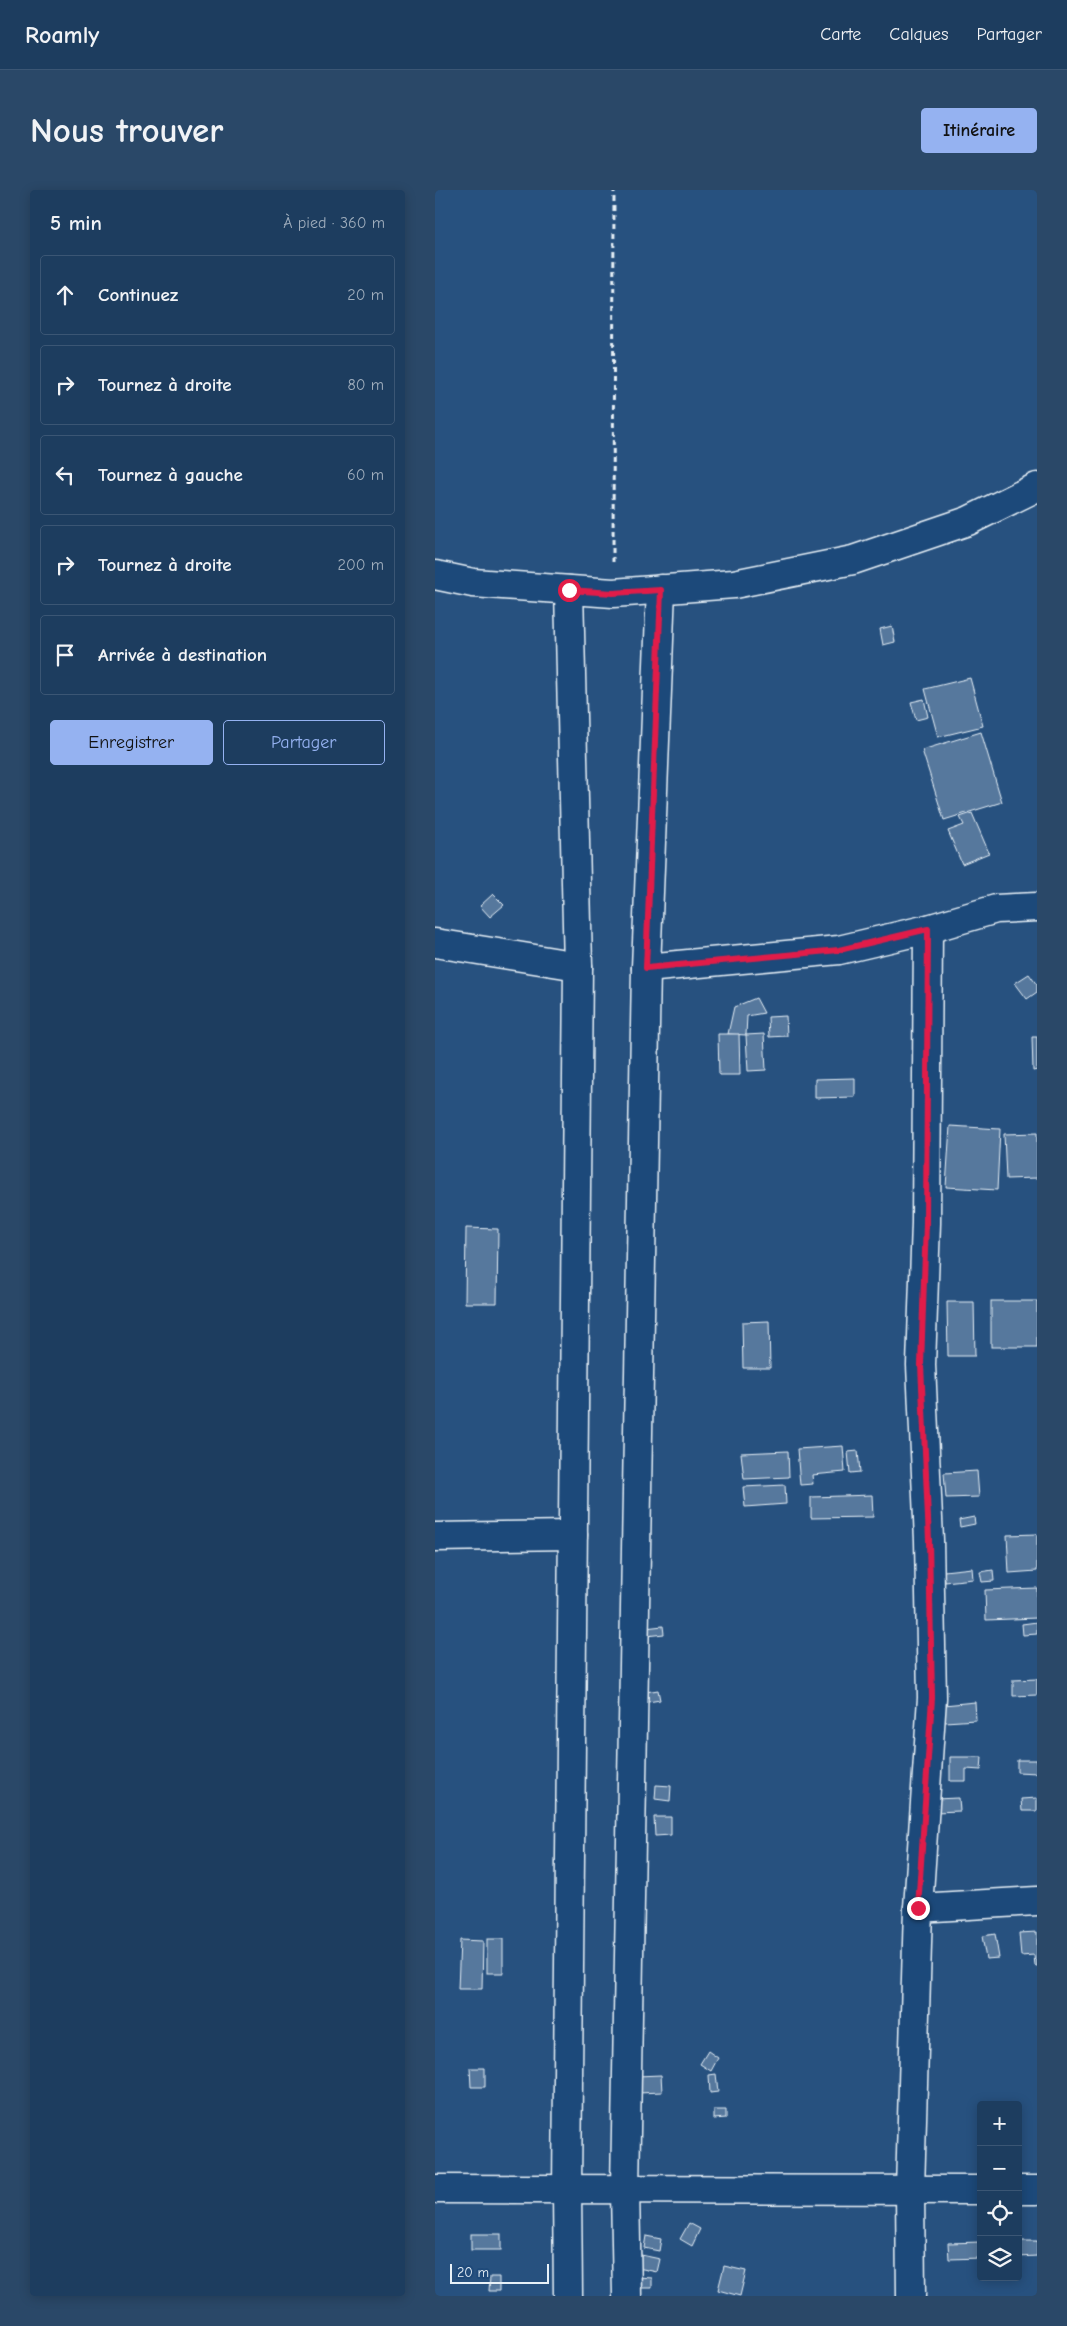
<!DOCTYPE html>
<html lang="fr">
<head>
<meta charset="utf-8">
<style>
  body { margin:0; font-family:"Comic Neue",sans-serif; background:#2a4868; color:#f1f3f6 }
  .controls { position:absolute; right:15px; bottom:15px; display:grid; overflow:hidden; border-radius:5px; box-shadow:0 2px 12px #0003 }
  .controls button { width:45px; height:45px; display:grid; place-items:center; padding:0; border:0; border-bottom:1px solid #3b5674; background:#1d3d5f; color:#f1f3f6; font:25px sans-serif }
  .scale { position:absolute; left:15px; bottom:12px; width:99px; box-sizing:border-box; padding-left:5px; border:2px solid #e8f1f8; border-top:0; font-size:14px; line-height:18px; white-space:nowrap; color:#e8f1f8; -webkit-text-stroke:4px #1f4a7a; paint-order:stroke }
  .stop { position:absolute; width:15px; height:15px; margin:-11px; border:4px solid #e11d48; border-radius:50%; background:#fff }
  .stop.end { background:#e11d48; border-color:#fff; box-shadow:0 1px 5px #0008 }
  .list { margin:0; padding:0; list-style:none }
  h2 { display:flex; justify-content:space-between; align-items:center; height:65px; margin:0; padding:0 20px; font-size:21px }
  h2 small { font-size:16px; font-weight:400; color:#a0aebd }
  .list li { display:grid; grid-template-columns:32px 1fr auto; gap:15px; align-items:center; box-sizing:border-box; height:80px; margin:0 10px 10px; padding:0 10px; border:1px solid #3b5674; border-radius:5px }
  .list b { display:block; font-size:19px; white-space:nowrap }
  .list em { font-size:16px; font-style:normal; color:#a0aebd }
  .actions { display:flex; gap:10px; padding:15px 20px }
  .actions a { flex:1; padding:11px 0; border:1px solid #95b2f1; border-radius:5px; text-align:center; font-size:18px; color:#95b2f1 }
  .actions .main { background:#95b2f1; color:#111 }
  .icon { flex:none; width:28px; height:28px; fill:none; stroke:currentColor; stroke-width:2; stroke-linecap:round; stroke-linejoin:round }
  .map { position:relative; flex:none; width:602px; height:2106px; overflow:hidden; border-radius:5px }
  header { display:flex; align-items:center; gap:30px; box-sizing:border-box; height:70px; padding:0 25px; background:#1d3d5f; border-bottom:1px solid #3b5674 }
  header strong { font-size:24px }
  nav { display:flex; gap:28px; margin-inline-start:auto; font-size:18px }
  .intro { display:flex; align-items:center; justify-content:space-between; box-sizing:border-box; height:120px; padding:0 30px }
  h1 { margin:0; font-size:35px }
  .button { padding:12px 22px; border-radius:5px; background:#95b2f1; color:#111; font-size:18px; font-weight:700 }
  main { display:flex; gap:30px; padding:0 30px }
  aside { flex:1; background:#1d3d5f; border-radius:5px; box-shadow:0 2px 12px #0003 }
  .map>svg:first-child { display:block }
</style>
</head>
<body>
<header>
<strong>Roamly</strong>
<nav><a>Carte</a><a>Calques</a><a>Partager</a></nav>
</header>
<div class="intro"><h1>Nous trouver</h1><a class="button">Itinéraire</a></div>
<main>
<aside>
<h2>5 min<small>À pied · 360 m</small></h2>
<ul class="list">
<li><svg class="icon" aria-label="ahead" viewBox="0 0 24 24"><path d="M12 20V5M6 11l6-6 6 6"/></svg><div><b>Continuez</b></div><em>20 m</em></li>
<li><svg class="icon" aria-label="right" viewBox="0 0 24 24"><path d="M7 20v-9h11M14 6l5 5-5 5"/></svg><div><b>Tournez à droite</b></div><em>80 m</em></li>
<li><svg class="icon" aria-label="left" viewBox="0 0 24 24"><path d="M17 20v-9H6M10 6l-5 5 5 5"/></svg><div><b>Tournez à gauche</b></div><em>60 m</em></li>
<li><svg class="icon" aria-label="right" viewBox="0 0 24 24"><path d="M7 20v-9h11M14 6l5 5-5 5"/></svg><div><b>Tournez à droite</b></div><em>200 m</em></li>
<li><svg class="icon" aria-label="arrive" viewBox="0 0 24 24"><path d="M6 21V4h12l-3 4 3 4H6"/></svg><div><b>Arrivée à destination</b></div></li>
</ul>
<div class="actions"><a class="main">Enregistrer</a><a>Partager</a></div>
</aside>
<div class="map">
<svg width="602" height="2106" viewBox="0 0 602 2106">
  <rect width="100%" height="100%" fill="#27517f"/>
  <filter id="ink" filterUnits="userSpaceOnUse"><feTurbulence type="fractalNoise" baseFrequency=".02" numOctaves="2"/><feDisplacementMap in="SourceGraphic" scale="10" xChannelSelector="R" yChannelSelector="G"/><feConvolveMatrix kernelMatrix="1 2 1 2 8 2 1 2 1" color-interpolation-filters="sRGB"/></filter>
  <g filter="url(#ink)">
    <g fill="#57789d" stroke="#e8f1f8">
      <polygon points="457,436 460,452 448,455 445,439"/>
      <polygon points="535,488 548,536 503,547 490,499"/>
      <polygon points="489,509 493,527 481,530 476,512"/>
      <polygon points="546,542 567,612 509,630 487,560"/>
      <polygon points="537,623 554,663 527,674 513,641 529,635 525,627"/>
      <polygon points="58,704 69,715 55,727 45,716"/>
      <polygon points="594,784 602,795 602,802 592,809 580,793"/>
      <polygon points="321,808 329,823 312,826 311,845 293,844 299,817"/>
      <polygon points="351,826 352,846 334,847 333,827"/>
      <polygon points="283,844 304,844 305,885 284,885"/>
      <polygon points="329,844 331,880 313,881 311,845"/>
      <polygon points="597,847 602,847 602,880 598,881"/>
      <polygon points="420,888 420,907 380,908 380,889"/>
      <polygon points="515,936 565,939 562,1000 511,997"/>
      <polygon points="602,943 602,988 571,989 569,944"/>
      <polygon points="31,1038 63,1039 62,1113 30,1113"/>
      <rect x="556" y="1111" width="46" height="46"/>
      <polygon points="512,1112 539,1112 540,1166 513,1166"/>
      <polygon points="334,1131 335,1178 308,1178 307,1132"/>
      <polygon points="408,1256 410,1282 377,1285 378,1294 365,1295 362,1259"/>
      <polygon points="353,1261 354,1287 309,1289 306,1263"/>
      <polygon points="423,1261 425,1282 415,1283 413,1262"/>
      <polygon points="542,1281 544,1307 511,1308 509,1283"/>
      <polygon points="350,1295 351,1314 310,1317 308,1297"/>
      <polygon points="437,1305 438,1327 376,1328 376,1307"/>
      <polygon points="539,1327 540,1334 525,1337 524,1330"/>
      <polygon points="602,1344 602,1381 574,1383 572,1345"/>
      <polygon points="537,1378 538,1389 510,1392 509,1381"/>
      <polygon points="558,1380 559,1391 547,1392 545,1382"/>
      <polygon points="602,1398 602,1428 551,1430 550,1400"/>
      <polygon points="602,1432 602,1444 588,1445 587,1434"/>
      <polygon points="228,1436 229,1444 211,1446 210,1438"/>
      <polygon points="602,1489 602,1505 578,1506 578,1490"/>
      <polygon points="223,1500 225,1510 213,1512 211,1502"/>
      <polygon points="540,1512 541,1530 510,1532 509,1515"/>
      <polygon points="515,1567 547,1567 546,1580 531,1579 531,1591 515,1591"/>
      <polygon points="582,1570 602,1570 602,1583 582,1582"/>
      <polygon points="221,1595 236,1596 235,1611 220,1609"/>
      <polygon points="524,1608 525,1621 500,1622 499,1609"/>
      <polygon points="602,1608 602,1621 587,1621 586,1609"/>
      <polygon points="219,1627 236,1627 236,1645 220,1646"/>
      <polygon points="602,1742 602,1776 600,1776 599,1765 586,1766 584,1743"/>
      <polygon points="560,1744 564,1768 551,1769 547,1746"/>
      <rect x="52" y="1749" width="16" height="34"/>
      <polygon points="25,1750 48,1751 47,1799 23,1799"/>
      <polygon points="273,1861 283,1868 276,1881 265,1874"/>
      <polygon points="35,1878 50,1878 50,1897 36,1897"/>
      <polygon points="281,1884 283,1902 275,1903 274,1885"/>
      <polygon points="226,1885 227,1902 203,1903 202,1886"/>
      <polygon points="279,1920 291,1920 291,1928 279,1929"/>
      <polygon points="254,2033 265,2039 257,2056 245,2049"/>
      <rect x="36" y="2044" width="30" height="16"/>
      <polygon points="211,2046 226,2049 224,2061 209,2058"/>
      <polygon points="583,2051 602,2051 602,2066 583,2067"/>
      <polygon points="546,2052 546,2068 514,2069 513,2053"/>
      <polygon points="206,2065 225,2069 222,2082 203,2078"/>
      <polygon points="289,2076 311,2081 305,2106 283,2100"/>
      <polygon points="55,2087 64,2087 64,2101 54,2101"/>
      <polygon points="203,2087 217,2088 217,2098 203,2098"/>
    </g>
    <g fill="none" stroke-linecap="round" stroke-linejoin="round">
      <g stroke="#e8f1f8" stroke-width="31">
        <g id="minor">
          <polyline points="0,385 38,393 178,403 299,394 418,370 533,331 602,297"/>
          <polyline points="0,753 143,776"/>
          <polyline points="211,778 404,760 493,739 561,719 602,717"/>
          <polyline points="0,1347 138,1345"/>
          <polyline points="483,1718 602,1711"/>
          <polyline points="0,1999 546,2000"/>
          <polyline points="583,2000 602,2000"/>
          <polyline points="133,2106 132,1999 143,776 134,400"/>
          <polyline points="192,2106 190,1999 211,778 226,399"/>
          <polyline points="476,2106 475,2000 483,1718 497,1508 494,1350 486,1175 491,1033 493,739"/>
        </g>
      </g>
      <polyline stroke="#e8f1f8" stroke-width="3" stroke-dasharray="5 4" stroke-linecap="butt" points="178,372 179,0"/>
      <use href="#minor" stroke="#1f4a7a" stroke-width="28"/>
    </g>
  </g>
  <g fill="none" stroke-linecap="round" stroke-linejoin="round" filter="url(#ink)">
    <polyline stroke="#e11d48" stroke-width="6" points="134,400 178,403 226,400 211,778 404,760 493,739 491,1033 486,1175 494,1350 497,1508 483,1718"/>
  </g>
</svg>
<div class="controls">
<button>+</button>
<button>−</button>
<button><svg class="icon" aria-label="locate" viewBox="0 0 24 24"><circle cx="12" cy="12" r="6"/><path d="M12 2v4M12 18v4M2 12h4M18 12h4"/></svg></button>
<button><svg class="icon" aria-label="layers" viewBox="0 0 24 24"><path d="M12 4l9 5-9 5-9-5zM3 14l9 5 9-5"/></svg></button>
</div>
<div class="scale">20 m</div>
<div class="stop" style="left:134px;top:400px"></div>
<div class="stop end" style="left:483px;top:1718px"></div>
</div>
</main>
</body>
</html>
